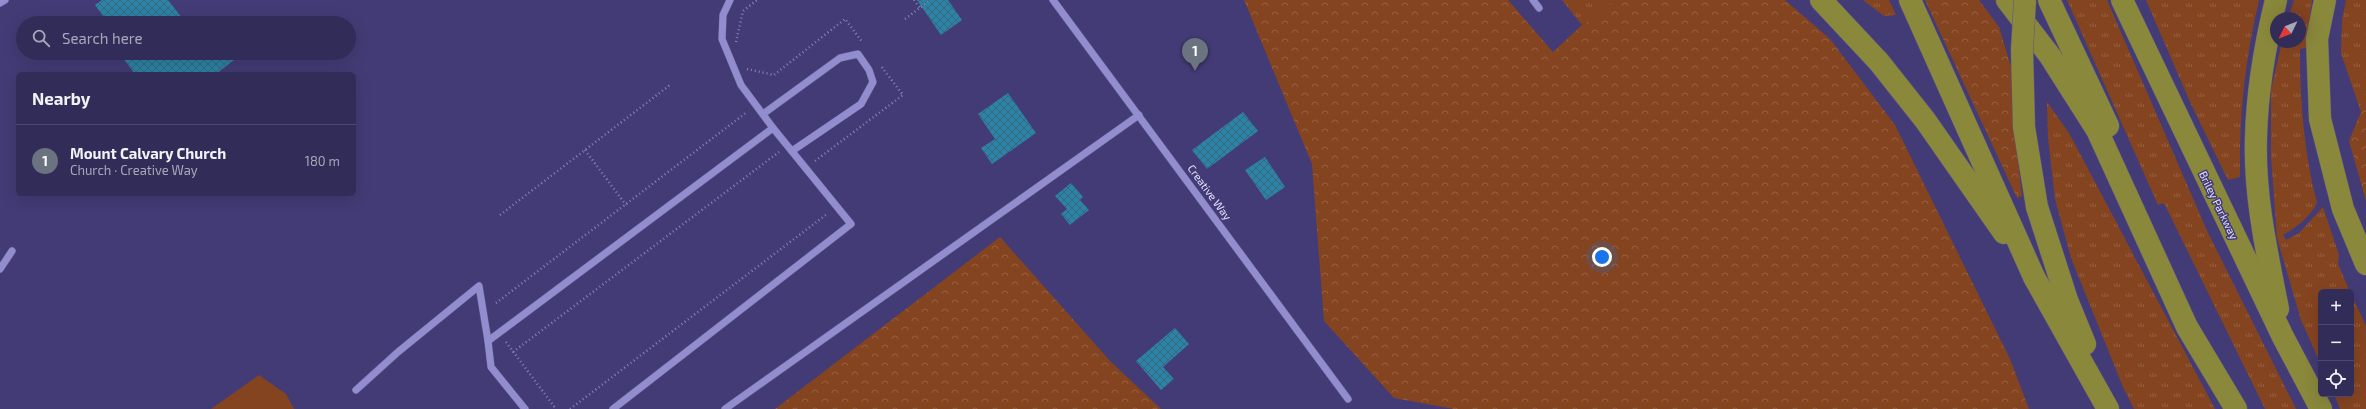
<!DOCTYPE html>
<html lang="en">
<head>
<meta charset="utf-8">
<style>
  body { margin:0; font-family:"Exo 2",sans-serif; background:#3d3861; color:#f1f3f6 }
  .controls { position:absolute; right:12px; bottom:12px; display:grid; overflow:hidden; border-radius:6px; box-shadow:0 4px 16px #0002 }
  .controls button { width:36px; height:36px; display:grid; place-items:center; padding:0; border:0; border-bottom:1px solid #4d486e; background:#322c58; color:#f1f3f6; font:20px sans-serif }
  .compass { position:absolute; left:2270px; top:12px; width:36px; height:36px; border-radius:50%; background:#322c58; box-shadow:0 4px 16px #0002; rotate:227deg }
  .you { position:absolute; left:1602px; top:257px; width:14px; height:14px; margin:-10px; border:3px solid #fff; border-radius:50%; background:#1a73e8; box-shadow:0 0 0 6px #1a73e833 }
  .badge { display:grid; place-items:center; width:26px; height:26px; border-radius:50%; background:#8bbbb9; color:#fff; font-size:13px; font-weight:700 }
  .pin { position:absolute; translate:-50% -33px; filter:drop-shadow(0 1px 2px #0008) }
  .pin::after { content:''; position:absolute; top:21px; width:14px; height:12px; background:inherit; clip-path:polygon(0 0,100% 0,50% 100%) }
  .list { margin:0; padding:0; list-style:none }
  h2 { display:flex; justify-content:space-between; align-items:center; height:52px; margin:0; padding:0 16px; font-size:17px }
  h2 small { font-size:13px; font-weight:400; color:#a8a7ba }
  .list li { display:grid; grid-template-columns:26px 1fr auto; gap:12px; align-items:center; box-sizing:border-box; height:72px; padding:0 16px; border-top:1px solid #4d486e }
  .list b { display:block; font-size:15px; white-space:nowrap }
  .list p { margin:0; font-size:13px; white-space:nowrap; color:#a8a7ba }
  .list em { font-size:13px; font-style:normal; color:#a8a7ba }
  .icon { flex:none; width:22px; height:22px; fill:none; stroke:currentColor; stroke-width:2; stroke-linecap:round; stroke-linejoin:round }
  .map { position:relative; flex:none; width:2366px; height:409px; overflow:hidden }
  .search { position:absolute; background:#322c58; box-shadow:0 4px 16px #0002; left:16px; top:16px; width:340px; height:44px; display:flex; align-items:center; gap:10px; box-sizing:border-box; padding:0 14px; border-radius:22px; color:#a8a7ba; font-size:15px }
  .panel { position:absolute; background:#322c58; box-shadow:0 4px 16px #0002; left:16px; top:72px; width:340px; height:124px; border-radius:6px }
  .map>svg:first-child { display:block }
</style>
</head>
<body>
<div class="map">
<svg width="2366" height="409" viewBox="0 0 2366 409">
  <defs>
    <pattern id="grass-tufts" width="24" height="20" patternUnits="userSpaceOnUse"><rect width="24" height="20" fill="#854420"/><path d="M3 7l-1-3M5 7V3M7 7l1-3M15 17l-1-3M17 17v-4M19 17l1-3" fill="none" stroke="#965f41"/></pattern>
    <pattern id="forest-crowns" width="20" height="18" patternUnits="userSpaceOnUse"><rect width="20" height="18" fill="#854420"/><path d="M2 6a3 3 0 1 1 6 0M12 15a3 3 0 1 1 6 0" fill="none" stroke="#965f41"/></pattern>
    <pattern id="building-cross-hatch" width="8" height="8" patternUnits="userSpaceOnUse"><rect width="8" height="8" fill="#2c83a5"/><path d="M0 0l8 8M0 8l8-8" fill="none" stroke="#366981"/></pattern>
  </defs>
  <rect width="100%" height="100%" fill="#433b75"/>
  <g fill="url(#grass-tufts)">
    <polygon points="1562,0 1618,0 1582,25"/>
    <polygon points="1863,0 1889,0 1896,15 1884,16"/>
    <polygon points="2067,0 2107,0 2208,233 2296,409 2265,409 2164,203 2158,205"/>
    <path d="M2146 0H2259C2245 60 2239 114 2240 177L2228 180 2190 102Z"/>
    <path d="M2294 0H2312L2306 48 2300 49C2300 102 2304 153 2317 203 2310 217 2297 227 2283 235L2286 240 2299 233 2323 207 2339 255 2338 264 2350 292H2321V365L2301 320 2277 238 2271 156V90L2282 42H2300V18H2288Z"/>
    <polygon points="2346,0 2366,0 2366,109 2361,112 2341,53 2342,20"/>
    <polygon points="2047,102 2069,133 2215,409 2134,409 2123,387 2071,258 2055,199 2048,138"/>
    <polygon points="2351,294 2366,326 2366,409 2340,409 2334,394 2351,394"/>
  </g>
  <g fill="url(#forest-crowns)">
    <polygon points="1244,0 1508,0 1553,52 1582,25 1618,0 1785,0 1830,39 1895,125 2010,359 2029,409 1454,409 1394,398 1324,321 1312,164"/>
    <polygon points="1925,0 1979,0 1999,27 2012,70 2014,124 2022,196 2017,198"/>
    <polygon points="2366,109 2366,201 2349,141 2361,112"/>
    <polygon points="1000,237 1110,361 1161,409 775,409"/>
  </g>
  <polygon fill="#854420" points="259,375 286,394 294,409 211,409"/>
  <g fill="url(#building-cross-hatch)">
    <polygon points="102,0 168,0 186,23 108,23 95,5"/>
    <polygon points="917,0 948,0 962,20 941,35"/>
    <polygon points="119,53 243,53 216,74 135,74"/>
    <polygon points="1008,93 1036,133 992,164 981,148 995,139 978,114"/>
    <polygon points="1243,112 1258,131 1207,169 1192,150"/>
    <polygon points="1265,157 1285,187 1266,200 1245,170"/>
    <polygon points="1071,183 1083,197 1080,200 1089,210 1070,225 1061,214 1067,209 1055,196"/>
    <polygon points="1175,328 1189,344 1163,367 1174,379 1161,390 1136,361"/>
  </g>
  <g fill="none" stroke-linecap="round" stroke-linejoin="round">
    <g stroke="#5d5685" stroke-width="8">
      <g id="minor">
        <polyline points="1053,0 1348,399"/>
        <polyline points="1533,0 1539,8"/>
        <polyline points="0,3 5,0"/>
        <polyline points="763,114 840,58 858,54 869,70 873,82 861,104 792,151"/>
        <polyline points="0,269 12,251"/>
        <polyline points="488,341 491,367 525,409"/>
        <polyline points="356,390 398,352 479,286 488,341 773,128 741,85 722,39 723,15 730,0"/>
        <polyline points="613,409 851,224 773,128"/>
        <polyline points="725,409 1139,115"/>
      </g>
    </g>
    <g stroke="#5d5685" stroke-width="23">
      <g id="highway">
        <polyline points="1821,0 1879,62 1925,120 2004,233"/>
        <polyline points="1910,0 2034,277 2108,409"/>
        <polyline points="2007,0 2050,56 2097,130 2187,327 2236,409"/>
        <polyline points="2049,0 2108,126"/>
        <polyline points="2122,0 2283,337 2321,409"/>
        <path d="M2276 0C2265 45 2257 92 2256 138 2254 195 2267 253 2278 309"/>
        <polyline points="2325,0 2317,39 2320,119 2343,209 2366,264"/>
        <polyline points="2037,207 2067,300 2085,344"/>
      </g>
    </g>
    <g stroke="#8984b1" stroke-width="2.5" stroke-dasharray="1 3" stroke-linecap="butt">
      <polyline points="914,0 920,8"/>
      <polyline points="905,19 930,0"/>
      <polyline points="736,42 743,11 757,0"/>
      <polyline points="747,69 774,75 845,19 863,43"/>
      <polyline points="585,150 626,205"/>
      <polyline points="815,161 903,95 881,66"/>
      <polyline points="500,215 670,85"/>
      <polyline points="496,303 747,112"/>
      <polyline points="506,342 556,409"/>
      <polyline points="513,352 779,152"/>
      <polyline points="570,409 827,214"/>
    </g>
    <use href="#minor" stroke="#928dce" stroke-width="7"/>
    <use href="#highway" stroke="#8a883b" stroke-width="22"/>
    <g stroke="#5d5685" stroke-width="23" stroke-linecap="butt">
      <polyline id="highway-bridge" points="2025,0 2022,50 2024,127 2037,207"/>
    </g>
    <use href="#highway-bridge" stroke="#8a883b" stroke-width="22"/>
  </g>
  <g text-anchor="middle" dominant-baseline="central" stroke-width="3" stroke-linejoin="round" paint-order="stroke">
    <g font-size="11" fill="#e1e0fc" stroke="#433b75">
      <text transform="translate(1210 192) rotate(54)">Creative Way</text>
      <text transform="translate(2219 205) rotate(64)">Briley Parkway</text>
    </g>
  </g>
</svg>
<div class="controls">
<button>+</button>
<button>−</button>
<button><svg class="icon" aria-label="locate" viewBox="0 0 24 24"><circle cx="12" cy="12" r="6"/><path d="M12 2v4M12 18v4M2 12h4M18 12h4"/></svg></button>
</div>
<svg class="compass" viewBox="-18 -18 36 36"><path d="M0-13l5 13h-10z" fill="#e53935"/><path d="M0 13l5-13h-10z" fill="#a8a7ba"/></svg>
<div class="you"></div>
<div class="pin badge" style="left:1195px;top:71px;background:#6b7280">1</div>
<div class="search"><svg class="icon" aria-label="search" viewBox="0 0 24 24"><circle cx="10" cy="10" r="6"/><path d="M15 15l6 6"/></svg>Search here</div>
<section class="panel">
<h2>Nearby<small></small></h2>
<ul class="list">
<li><span class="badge" style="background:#6b7280">1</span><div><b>Mount Calvary Church</b><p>Church · Creative Way</p></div><em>180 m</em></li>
</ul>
</section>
</div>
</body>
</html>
